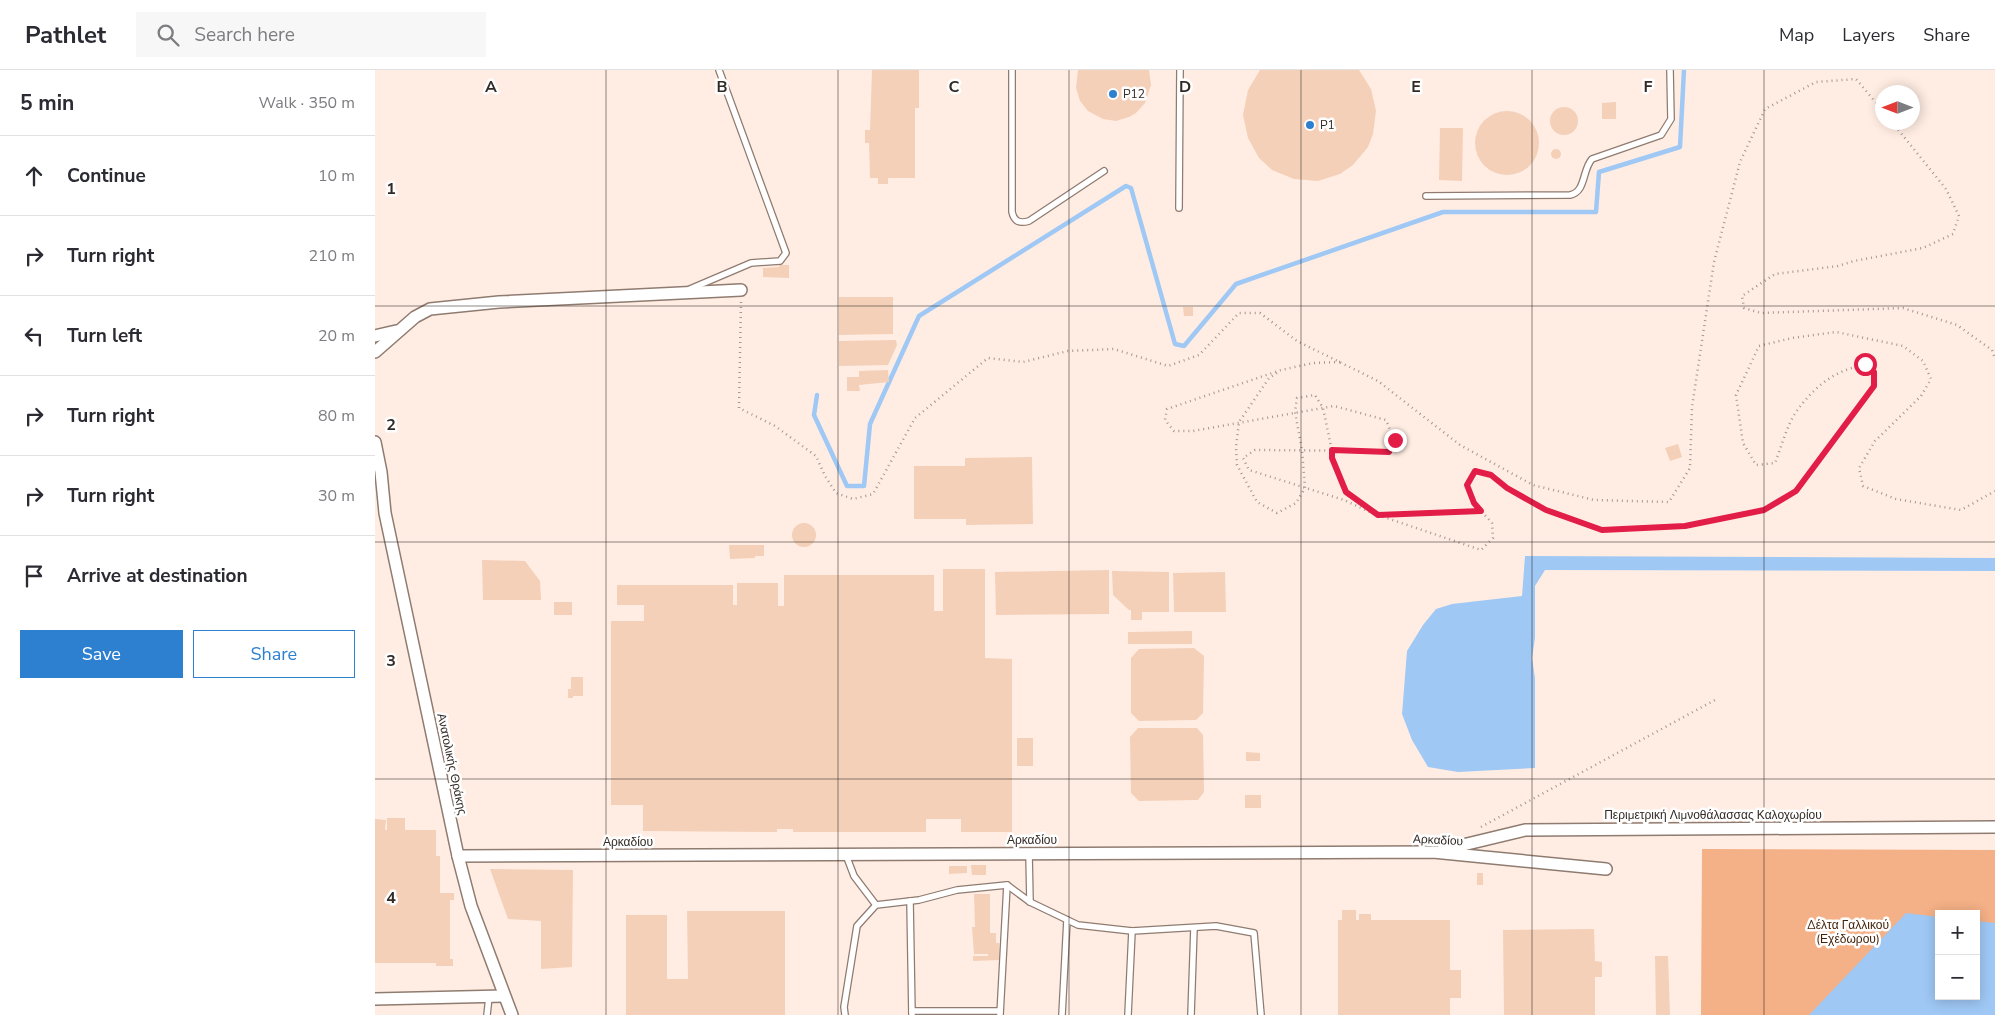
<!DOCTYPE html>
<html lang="en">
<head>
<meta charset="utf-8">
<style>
  body { margin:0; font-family:"Nunito Sans",sans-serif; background:#f7f7f7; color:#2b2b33 }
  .controls { position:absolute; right:15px; bottom:15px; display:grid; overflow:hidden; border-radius:0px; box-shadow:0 2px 12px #0003 }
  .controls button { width:45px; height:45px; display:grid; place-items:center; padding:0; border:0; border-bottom:1px solid #e1e1e2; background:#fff; color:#2b2b33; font:25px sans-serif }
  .compass { position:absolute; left:1500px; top:15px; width:45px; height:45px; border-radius:50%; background:#fff; box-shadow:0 2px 12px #0003; rotate:270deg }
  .stop { position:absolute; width:15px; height:15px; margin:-11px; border:4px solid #e11d48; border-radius:50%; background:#fff }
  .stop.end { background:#e11d48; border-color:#fff; box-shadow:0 1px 5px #0008 }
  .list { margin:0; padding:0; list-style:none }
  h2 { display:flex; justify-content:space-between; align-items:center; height:65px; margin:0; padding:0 20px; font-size:21px }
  h2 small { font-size:16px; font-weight:400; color:#7c7c81 }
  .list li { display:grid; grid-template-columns:32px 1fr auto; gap:15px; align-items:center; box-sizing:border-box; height:80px; padding:0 20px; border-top:1px solid #e1e1e2 }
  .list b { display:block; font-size:19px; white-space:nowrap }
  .list em { font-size:16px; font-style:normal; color:#7c7c81 }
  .actions { display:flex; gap:10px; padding:15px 20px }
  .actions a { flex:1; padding:11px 0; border:1px solid #2d80cf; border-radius:0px; text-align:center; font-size:18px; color:#2d80cf }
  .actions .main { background:#2d80cf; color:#fff }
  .icon { flex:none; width:28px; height:28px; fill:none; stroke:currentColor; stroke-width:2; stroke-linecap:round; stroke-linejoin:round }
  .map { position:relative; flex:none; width:1620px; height:945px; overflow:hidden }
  header { display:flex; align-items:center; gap:30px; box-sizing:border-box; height:70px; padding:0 25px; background:#fff; border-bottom:1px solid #e1e1e2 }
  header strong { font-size:24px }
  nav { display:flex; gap:28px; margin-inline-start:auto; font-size:18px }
  .search { width:350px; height:45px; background:#f7f7f7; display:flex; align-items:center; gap:12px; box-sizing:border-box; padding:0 18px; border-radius:0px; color:#7c7c81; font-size:19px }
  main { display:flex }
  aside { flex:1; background:#fff }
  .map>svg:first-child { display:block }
</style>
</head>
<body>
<header>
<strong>Pathlet</strong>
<div class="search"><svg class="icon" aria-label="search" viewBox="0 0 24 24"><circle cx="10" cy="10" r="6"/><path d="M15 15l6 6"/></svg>Search here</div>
<nav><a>Map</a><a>Layers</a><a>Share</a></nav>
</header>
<main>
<aside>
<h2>5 min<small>Walk · 350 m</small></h2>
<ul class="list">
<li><svg class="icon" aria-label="ahead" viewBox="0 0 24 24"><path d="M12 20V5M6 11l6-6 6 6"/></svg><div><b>Continue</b></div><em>10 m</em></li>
<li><svg class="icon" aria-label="right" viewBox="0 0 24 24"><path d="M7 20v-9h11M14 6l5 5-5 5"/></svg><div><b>Turn right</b></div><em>210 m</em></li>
<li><svg class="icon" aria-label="left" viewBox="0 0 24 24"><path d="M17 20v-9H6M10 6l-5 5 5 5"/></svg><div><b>Turn left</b></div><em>20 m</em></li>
<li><svg class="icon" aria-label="right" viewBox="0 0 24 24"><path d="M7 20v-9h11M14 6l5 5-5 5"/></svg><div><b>Turn right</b></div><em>80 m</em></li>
<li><svg class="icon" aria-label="right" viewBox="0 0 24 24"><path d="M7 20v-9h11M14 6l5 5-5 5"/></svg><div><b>Turn right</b></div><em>30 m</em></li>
<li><svg class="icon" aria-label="arrive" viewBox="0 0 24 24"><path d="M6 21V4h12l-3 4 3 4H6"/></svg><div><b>Arrive at destination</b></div></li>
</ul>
<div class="actions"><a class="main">Save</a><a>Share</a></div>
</aside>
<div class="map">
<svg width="1620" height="945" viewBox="0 0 1620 945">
  <rect width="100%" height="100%" fill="#ffede3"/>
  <path fill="#f4b086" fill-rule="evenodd" d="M1327 779 1620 780V945H1326ZM1564 844H1601V926H1564Z"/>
  <g fill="#9fc8f5">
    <polygon points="1150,486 1620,488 1620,501 1170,500 1160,516 1160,568 1157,588 1160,608 1160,698 1083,702 1053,697 1037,670 1027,644 1032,581 1048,555 1061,539 1077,534 1147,526"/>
    <polygon points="1531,843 1564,847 1564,926 1601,926 1601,851 1620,853 1620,945 1434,945"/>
  </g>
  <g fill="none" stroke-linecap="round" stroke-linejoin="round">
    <polyline stroke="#9fc8f5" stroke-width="4.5" points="442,325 439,345 472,416 489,416 495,354 544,246 751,116 756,118 800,274 809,276 861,214 1068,142 1221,142 1224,102 1305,77 1309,0"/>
  </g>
  <g fill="#f4d0b9">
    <polygon points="497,0 544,0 544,38 540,38 540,108 513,108 513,114 503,114 503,108 495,108 494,73 490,73 490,60 495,60"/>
    <polygon points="703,0 774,0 776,15 770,33 761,43 754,47 741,51 728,49 713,41 705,31 701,18"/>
    <polygon points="885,0 984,0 996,19 1001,41 998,64 993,77 978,95 965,104 943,111 919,109 897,100 884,88 873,68 868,45 873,20"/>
    <polygon points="1241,32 1241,49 1227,49 1227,33"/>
    <circle cx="1189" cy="51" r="14"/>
    <circle cx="1132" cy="73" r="32"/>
    <polygon points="1065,58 1088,58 1087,111 1064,110"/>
    <circle cx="1181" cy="84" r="5"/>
    <polygon points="404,195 414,195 414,208 388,207 388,198 404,197"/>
    <polygon points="464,227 518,227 518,264 464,265"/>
    <polygon points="808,237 818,237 818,246 809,246"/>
    <polygon points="521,270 522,275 513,295 464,296 464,271"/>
    <polygon points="513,300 514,312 484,315 485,321 472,321 472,307 484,307 484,301"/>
    <polygon points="1303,374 1307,387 1295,391 1290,378"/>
    <polygon points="657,387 658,454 591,455 591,449 539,449 539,396 590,396 590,388"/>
    <circle cx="429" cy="465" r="12"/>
    <polygon points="354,475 389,475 389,486 380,486 380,488 355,489"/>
    <polygon points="107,490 150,491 165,511 166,530 108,530"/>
    <polygon points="568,499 610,499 610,588 637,589 637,762 586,762 586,749 551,749 551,762 418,762 418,759 402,759 402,762 268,761 268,735 236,735 236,551 269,551 269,535 242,535 242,515 358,515 358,535 362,535 362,513 403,513 403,536 409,536 409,505 559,505 559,541 568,541"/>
    <polygon points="734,500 734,544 621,545 620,502"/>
    <polygon points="737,501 794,502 794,542 767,542 767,550 756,550 756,540 754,540 738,525"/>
    <polygon points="850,502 851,542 799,542 798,503"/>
    <rect x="179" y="532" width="18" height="13"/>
    <polygon points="817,561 817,574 753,574 753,562"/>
    <polygon points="819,578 829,586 828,643 821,650 764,651 756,643 756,588 764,579"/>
    <polygon points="196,607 208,607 208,626 198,626 198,628 193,628 193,619 196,619"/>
    <polygon points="763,658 822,658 828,665 829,722 823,730 764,731 756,723 755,667"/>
    <rect x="642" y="668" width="16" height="28"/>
    <polygon points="871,682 885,683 885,691 871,691"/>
    <rect x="870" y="725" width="16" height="13"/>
    <polygon points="12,748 30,748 30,760 61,760 61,786 65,786 65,823 79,823 79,830 75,830 75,889 78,889 78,896 61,896 61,893 0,893 0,749 11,750 10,760 12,760"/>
    <polygon points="596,795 611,795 611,805 597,805"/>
    <polygon points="574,796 592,796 592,803 574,804"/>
    <polygon points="115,799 198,800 197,897 166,899 166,851 133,849"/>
    <rect x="1102" y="803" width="6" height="12"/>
    <polygon points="599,824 615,824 615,863 621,863 621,873 624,873 625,890 598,891 598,886 613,886 613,884 599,884 597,857 600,857"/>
    <polygon points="967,840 981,840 981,850 984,850 984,844 996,844 996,850 1075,850 1075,900 1086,900 1086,928 1075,928 1075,945 963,945 963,850 967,850"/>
    <polygon points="312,841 410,841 410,945 251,945 251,845 292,845 292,909 313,909"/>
    <polygon points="1219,859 1220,891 1227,892 1227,907 1220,907 1220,945 1129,945 1128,860"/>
    <polygon points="1280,886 1293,886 1295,945 1281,945"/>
  </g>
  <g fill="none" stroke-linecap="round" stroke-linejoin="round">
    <g stroke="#8f7b70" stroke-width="8">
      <g id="service">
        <path d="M637 0V142C639 151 644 154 654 151L729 101"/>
        <path d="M1051 126 1195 125C1211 122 1207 100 1217 89L1286 65 1296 49 1295 0"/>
        <polyline points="804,138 805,0"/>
        <polyline points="315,219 376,193 405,191 411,183 344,0"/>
        <polyline points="654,784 655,832"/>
        <polyline points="471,785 479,806 501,835"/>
        <polyline points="535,831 537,945"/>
        <polyline points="537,941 625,941"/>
        <polyline points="112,945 114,927"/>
        <polyline points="470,945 469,937 482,856 501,835 544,830 582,820 632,815 655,832 703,855 757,861 841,856 879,863 886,945"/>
        <polyline points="625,945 632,815"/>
        <polyline points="687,945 692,850"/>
        <polyline points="753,945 757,861"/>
        <polyline points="816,945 819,858"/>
      </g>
    </g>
    <g stroke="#8f7b70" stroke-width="14">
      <g id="minor">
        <polyline points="0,266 21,261"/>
        <polyline points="0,282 40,247 55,239 124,232 366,220"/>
        <polyline points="0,372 6,402 10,443 83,786 96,836 137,945"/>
        <polyline points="1067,780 1150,760 1620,757"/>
        <polyline points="83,786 1058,782 1231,799"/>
        <polyline points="0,929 129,926"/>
      </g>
    </g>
    <g stroke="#a5978f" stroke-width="2.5" stroke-dasharray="1 4" stroke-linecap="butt">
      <polyline points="1517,52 1571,119 1584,146 1578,164 1548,178 1479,191 1463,196 1400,204 1367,226 1369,238 1386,243 1528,238 1582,255 1617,280 1620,289"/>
      <polyline points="366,232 364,338 400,356 441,386 450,406 461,423 478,429 498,424 540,348 613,288 648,292 693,281 739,279 793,296 824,285 864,243 885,243 922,271 1003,311 1085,375 1158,415 1219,430 1294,432 1315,398 1317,337 1339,192 1365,92 1390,39 1441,12 1481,9 1508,41"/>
      <path d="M965 292 938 293 906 300 792 339 790 350 799 361H818L959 336 1011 350 1020 371 1014 381 880 380 868 388 874 400 969 430 997 443 1106 480 1118 468 1117 453 1099 433 1092 415 1100 401 1116 405 1132 418 1171 440 1227 460 1310 456 1389 440 1421 421 1499 316V302L1490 295C1459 300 1439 317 1421 342 1412 355 1406 378 1400 393L1381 395 1368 373 1361 325 1384 276 1417 268 1461 262 1528 276 1548 291 1556 309 1546 326 1500 371 1484 398 1488 416 1521 429 1586 440 1620 421"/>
      <polyline points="902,303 894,308 864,352 861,377 862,395 882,432 902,443 921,433 930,418 927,380 920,342 922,328 940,325 948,338 957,381 957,388 971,422 1000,443"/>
      <polyline points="1005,445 1106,441"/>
      <polyline points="1106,757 1340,630"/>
    </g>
    <use href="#service" stroke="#fff" stroke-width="5.5"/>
    <use href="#minor" stroke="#fff" stroke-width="11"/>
  </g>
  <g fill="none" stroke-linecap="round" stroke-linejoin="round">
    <polyline stroke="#e11d48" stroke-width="6" points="1020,370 1014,382 957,380 957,388 971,422 1003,445 1106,441 1099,433 1092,415 1100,401 1116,405 1132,418 1171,440 1227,460 1310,456 1389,440 1421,421 1499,316 1499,302 1490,294"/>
  </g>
  <path fill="none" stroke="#322a25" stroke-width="1" stroke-opacity="0.55" d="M231 0V945M463 0V945M694 0V945M926 0V945M1157 0V945M1389 0V945M0 236H1620M0 472H1620M0 709H1620"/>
  <g fill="#2d80cf" stroke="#fefefe" stroke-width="2">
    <circle cx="738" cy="24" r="5"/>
    <circle cx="935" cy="55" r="5"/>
  </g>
  <g text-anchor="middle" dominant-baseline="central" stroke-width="5" stroke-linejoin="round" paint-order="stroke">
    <g font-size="12" fill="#322a25" stroke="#fefefe" text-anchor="start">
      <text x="748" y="24">P12</text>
      <text x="945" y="55">P1</text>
    </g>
    <g font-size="12" fill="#322a25" stroke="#fefefe">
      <text transform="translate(77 694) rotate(78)">Ανατολικής Θράκης</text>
      <text x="1338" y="745">Περιμετρική Λιμνοθάλασσας Καλοχωρίου</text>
      <text x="657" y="770">Αρκαδίου</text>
      <text transform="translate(1063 770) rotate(3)">Αρκαδίου</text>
      <text x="253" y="772">Αρκαδίου</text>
    </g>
    <g font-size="12" fill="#44220a" stroke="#fefefe">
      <text x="1473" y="855">Δέλτα Γαλλικού<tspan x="1473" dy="14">(Εχέδωρου)</tspan></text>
    </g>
  </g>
  <g font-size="16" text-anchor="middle" font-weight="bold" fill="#322a25" stroke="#fefefe" stroke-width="5" stroke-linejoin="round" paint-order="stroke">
    <text x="116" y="22">A</text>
    <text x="347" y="22">B</text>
    <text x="579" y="22">C</text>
    <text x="810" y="22">D</text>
    <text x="1041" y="22">E</text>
    <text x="1273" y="22">F</text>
    <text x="16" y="124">1</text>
    <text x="16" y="360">2</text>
    <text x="16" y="596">3</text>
    <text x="16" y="833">4</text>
  </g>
</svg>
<div class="controls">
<button>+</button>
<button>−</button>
</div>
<svg class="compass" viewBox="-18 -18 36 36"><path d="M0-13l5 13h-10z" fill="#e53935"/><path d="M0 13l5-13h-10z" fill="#7c7c81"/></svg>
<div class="stop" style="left:1490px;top:294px"></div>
<div class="stop end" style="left:1020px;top:370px"></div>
</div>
</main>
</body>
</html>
